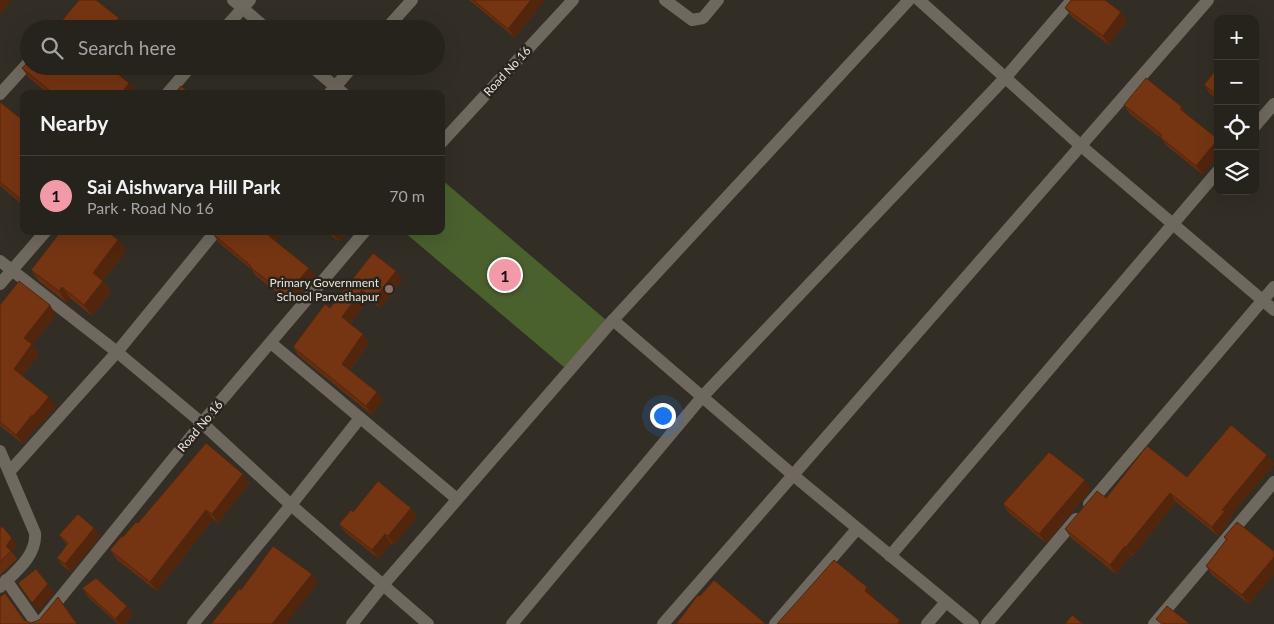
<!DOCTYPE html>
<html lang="en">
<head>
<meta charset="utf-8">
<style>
  body { margin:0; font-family:Lato,sans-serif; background:#322f29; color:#f1f3f6 }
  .controls { position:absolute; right:15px; top:15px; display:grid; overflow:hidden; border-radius:10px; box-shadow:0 5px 20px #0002 }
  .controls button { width:45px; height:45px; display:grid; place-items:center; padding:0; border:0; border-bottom:1px solid #423f3b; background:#26221c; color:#f1f3f6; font:25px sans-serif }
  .you { position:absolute; left:662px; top:415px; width:18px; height:18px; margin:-12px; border:4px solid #fff; border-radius:50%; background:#1a73e8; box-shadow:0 0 0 8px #1a73e833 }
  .badge { display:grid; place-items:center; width:32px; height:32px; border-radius:50%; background:#f39aa8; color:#111; font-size:16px; font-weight:700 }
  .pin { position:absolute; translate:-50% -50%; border:2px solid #fff; box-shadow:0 1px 5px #0006 }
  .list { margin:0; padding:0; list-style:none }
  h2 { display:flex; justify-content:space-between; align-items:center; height:65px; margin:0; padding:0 20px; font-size:21px }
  h2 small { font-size:16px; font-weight:400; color:#a4a4a3 }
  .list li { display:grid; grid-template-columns:32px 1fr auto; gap:15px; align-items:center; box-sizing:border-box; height:80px; padding:0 20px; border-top:1px solid #423f3b }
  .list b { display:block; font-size:19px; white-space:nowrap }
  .list p { margin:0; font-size:16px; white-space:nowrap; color:#a4a4a3 }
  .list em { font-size:16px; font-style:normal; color:#a4a4a3 }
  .icon { flex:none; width:28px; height:28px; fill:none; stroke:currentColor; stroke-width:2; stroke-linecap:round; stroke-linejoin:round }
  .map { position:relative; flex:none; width:1274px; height:624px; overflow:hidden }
  .search { position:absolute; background:#26221c; box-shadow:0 5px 20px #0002; left:20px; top:20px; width:425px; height:55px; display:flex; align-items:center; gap:12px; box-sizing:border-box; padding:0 18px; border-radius:28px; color:#a4a4a3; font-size:19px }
  .panel { position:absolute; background:#26221c; box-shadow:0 5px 20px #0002; left:20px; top:90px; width:425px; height:145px; border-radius:10px }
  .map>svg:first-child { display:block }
</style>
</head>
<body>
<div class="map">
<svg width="1274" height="624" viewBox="0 0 1274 624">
  <rect width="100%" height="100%" fill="#332e25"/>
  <polygon fill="#4a612e" points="441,179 606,320 565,368 403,231 441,231"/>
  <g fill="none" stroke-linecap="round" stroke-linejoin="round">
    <g stroke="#6e685e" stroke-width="12">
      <polyline points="233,0 267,29"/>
      <polyline points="665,0 692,20 703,18 718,0"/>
      <polyline points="919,0 1080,145 1274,310"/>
      <polyline points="224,29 250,0"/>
      <polyline points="386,29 412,0"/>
      <polyline points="311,66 344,94"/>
      <polyline points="0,94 29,62"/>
      <polyline points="167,94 191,66"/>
      <polyline points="329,94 353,66"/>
      <polyline points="1255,126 1274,104"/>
      <polyline points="441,143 573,0"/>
      <polyline points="0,261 117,352 202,423 291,505 428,624"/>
      <polyline points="0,284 46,231"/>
      <polyline points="613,320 793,475 973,624"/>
      <polyline points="271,343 457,499"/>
      <path d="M0 451 35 533C37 556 15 572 0 587"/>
      <polyline points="10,471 117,352 216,231"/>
      <polyline points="1089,504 1274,287"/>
      <polyline points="890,556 1218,171"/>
      <polyline points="6,580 37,624"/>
      <polyline points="39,624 202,423 365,231"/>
      <polyline points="193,624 291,505 360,418"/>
      <polyline points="352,624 383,585 613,320 909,0"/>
      <polyline points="512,624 702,397 1006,77 1072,0"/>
      <polyline points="663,624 1208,0"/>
      <polyline points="775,624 857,529"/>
      <polyline points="927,624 946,602"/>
      <polyline points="987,624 1076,519"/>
      <polyline points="1154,624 1274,482"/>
    </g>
  </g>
  <g fill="#652e10">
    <polygon points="469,0 544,0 515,38"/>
    <polygon points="1065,8 1121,12 1127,21 1109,45 1072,17"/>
    <polygon points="22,68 129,83 136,92 135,94 49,94 29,78"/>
    <polygon points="1218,75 1218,100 1210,94 1204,85"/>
    <polygon points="0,102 24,121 24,206 0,186"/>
    <polygon points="1124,105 1182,107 1187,115 1203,175 1167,146 1161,138 1130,114"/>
    <polygon points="326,231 348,231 339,242"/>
    <polygon points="213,234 276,241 315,277 292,304 256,276 252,270 219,243"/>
    <polygon points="118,240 126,251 103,281 111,292 92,316 70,298 67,303 39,281 31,270"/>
    <polygon points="396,271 402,280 380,308 369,299 350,324 363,334 369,343 350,370 383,400 372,415 299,356 293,347 330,308"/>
    <polygon points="0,305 56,315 32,345 39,354 22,376 56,407 40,425 39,424 23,444 0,426"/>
    <polygon points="1267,455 1274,464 1229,518 1231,520 1218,536 1176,502 1133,556 1131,555 1116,574 1071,538 1065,529 1106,498 1187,477"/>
    <polygon points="250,483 218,523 213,519 157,591 117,560 110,550 138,523"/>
    <polygon points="1091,489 1046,543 1009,513 1003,504"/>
    <polygon points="411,508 417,517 394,545 391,543 379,559 346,533 339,524 353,512"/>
    <polygon points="0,529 12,538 17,546 12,552 17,559 0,575"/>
    <polygon points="59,535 100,536 71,572 63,566 57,558 67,545"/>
    <polygon points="1224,537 1274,551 1274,574 1249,604 1212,575 1206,566 1226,540"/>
    <polygon points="82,588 127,606 133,615 125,624 118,624 88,597"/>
  </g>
  <g fill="#52250d">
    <polygon points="0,0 12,0 0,15"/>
    <polygon points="531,0 544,0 515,38 508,29"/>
    <polygon points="1121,12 1127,21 1109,45 1103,36"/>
    <polygon points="119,18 125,27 124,29 111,29"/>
    <polygon points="129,83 136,92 135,94 121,94"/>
    <polygon points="1182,107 1188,116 1180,109"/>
    <polygon points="1218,139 1218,156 1203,175 1196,166"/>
    <polygon points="271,231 284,231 274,244 268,235"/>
    <polygon points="334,231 348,231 339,242 333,233"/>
    <polygon points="118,240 126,251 102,283 103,281 111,292 92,316 84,305 93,273"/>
    <polygon points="309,268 315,277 292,304 286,295"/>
    <polygon points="396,271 402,280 380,308 374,299"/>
    <polygon points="62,287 70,298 67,303 59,291"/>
    <polygon points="362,290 369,299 348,326 342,317"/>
    <polygon points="50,305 56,315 32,345 39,354 20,378 14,369 24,338"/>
    <polygon points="363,334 369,343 348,372 342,364"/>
    <polygon points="377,392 383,400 372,415 366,406"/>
    <polygon points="49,397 56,407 40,425 33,416"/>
    <polygon points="32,415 39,424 23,444 16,435"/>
    <polygon points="1267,455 1274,464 1229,518 1231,520 1218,536 1212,527 1222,510"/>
    <polygon points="243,474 250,483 218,523 212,514"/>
    <polygon points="1085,480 1091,489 1046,543 1039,534"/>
    <polygon points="1170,493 1176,502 1133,556 1126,547"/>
    <polygon points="411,508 417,517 394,545 388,536"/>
    <polygon points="206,510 213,519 157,591 150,582"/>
    <polygon points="94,528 100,536 71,572 65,564"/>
    <polygon points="385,534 391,543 379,559 372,550"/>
    <polygon points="12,538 17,546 12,552 6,546"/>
    <polygon points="1125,546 1131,555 1116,574 1110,565"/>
    <polygon points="1274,557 1274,574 1249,604 1242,595"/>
    <polygon points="312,574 318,583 286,624 272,624"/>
    <polygon points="48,584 54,593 38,612 32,603"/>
    <polygon points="867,587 874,596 871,600 865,591"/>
    <polygon points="127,606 133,615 125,624 119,624 115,619"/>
    <polygon points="900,620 902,624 897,624"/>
  </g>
  <g fill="#753513" stroke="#52250d">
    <polygon points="79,0 96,0 119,18 111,29 55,29"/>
    <polygon points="473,0 531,0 508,29"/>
    <polygon points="1071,0 1105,0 1121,12 1103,36 1065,8"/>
    <polygon points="29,61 29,66 108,66 129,83 121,94 54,94 22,68"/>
    <polygon points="1214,72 1218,75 1218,96 1204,85"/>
    <polygon points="1146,78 1182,107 1180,109 1218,139 1196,166 1160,137 1162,135 1124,105"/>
    <polygon points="181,86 191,94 174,94"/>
    <polygon points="0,102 24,121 23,201 0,182"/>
    <polygon points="61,231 107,231 118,240 93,273 103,281 84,305 62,287 59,291 31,270"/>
    <polygon points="215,231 271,231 268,235 309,268 286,295 250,267 251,266 213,234"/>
    <polygon points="373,253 396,271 374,299 362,290 342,317 363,334 342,364 377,392 366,406 293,347 325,304 330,308"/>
    <polygon points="19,281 50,305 24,338 32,344 14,369 49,397 33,416 32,415 16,435 0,422 0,305"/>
    <polygon points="1231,425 1267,455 1222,510 1225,511 1212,527 1170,493 1126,547 1125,546 1110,565 1065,529 1097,491 1106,498 1147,446 1187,477"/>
    <polygon points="206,443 243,474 212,514 206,510 150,582 110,550 122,536 123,537 136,522 138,523"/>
    <polygon points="1049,452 1085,480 1039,534 1003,504"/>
    <polygon points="378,481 411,508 388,536 385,534 372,550 339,524 351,510 353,512"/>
    <polygon points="78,514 94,528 65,564 57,558 68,543 59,535"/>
    <polygon points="1237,522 1274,551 1274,557 1242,595 1206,566 1227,539 1224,537"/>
    <polygon points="2,526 12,538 6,546 11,551 0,562 0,529"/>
    <polygon points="273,546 312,574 272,624 211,624 240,588 241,590"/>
    <polygon points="834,560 867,587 865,591 900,620 897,624 777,624"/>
    <polygon points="36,569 48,584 32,603 18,583"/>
    <polygon points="96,578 127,606 115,619 82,588"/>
    <polygon points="714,580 766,624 676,624 698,595 700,596"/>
    <polygon points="5,593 24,620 31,623 39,620 58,597 77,624 0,624 0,597"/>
    <polygon points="1167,606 1190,624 1162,624 1156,619"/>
    <polygon points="1072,615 1083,624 1065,624"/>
  </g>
  <circle fill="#8d6e63" stroke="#29241c" stroke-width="2" cx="389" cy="289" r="5"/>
  <g text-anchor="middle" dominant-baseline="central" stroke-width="5" stroke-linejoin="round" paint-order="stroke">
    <g font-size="12" fill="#e7e4de" stroke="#29241c">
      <text transform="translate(507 71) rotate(-47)">Road No 16</text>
      <text transform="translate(200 426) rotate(-50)">Road No 16</text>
    </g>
    <g font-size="12" fill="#e7e4de" stroke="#29241c" text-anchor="end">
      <text x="379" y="282">Primary Government<tspan x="379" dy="14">School Parvathapur</tspan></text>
    </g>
  </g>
</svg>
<div class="controls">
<button>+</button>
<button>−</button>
<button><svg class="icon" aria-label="locate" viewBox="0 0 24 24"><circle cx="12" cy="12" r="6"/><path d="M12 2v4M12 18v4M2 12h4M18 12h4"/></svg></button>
<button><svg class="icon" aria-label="layers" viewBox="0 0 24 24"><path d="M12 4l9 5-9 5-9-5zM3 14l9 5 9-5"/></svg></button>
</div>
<div class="you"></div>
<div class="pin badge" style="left:505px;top:275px">1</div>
<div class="search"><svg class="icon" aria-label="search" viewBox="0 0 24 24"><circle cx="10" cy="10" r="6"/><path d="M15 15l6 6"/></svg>Search here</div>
<section class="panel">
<h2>Nearby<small></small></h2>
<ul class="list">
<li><span class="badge">1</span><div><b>Sai Aishwarya Hill Park</b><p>Park · Road No 16</p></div><em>70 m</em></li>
</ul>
</section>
</div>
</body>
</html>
